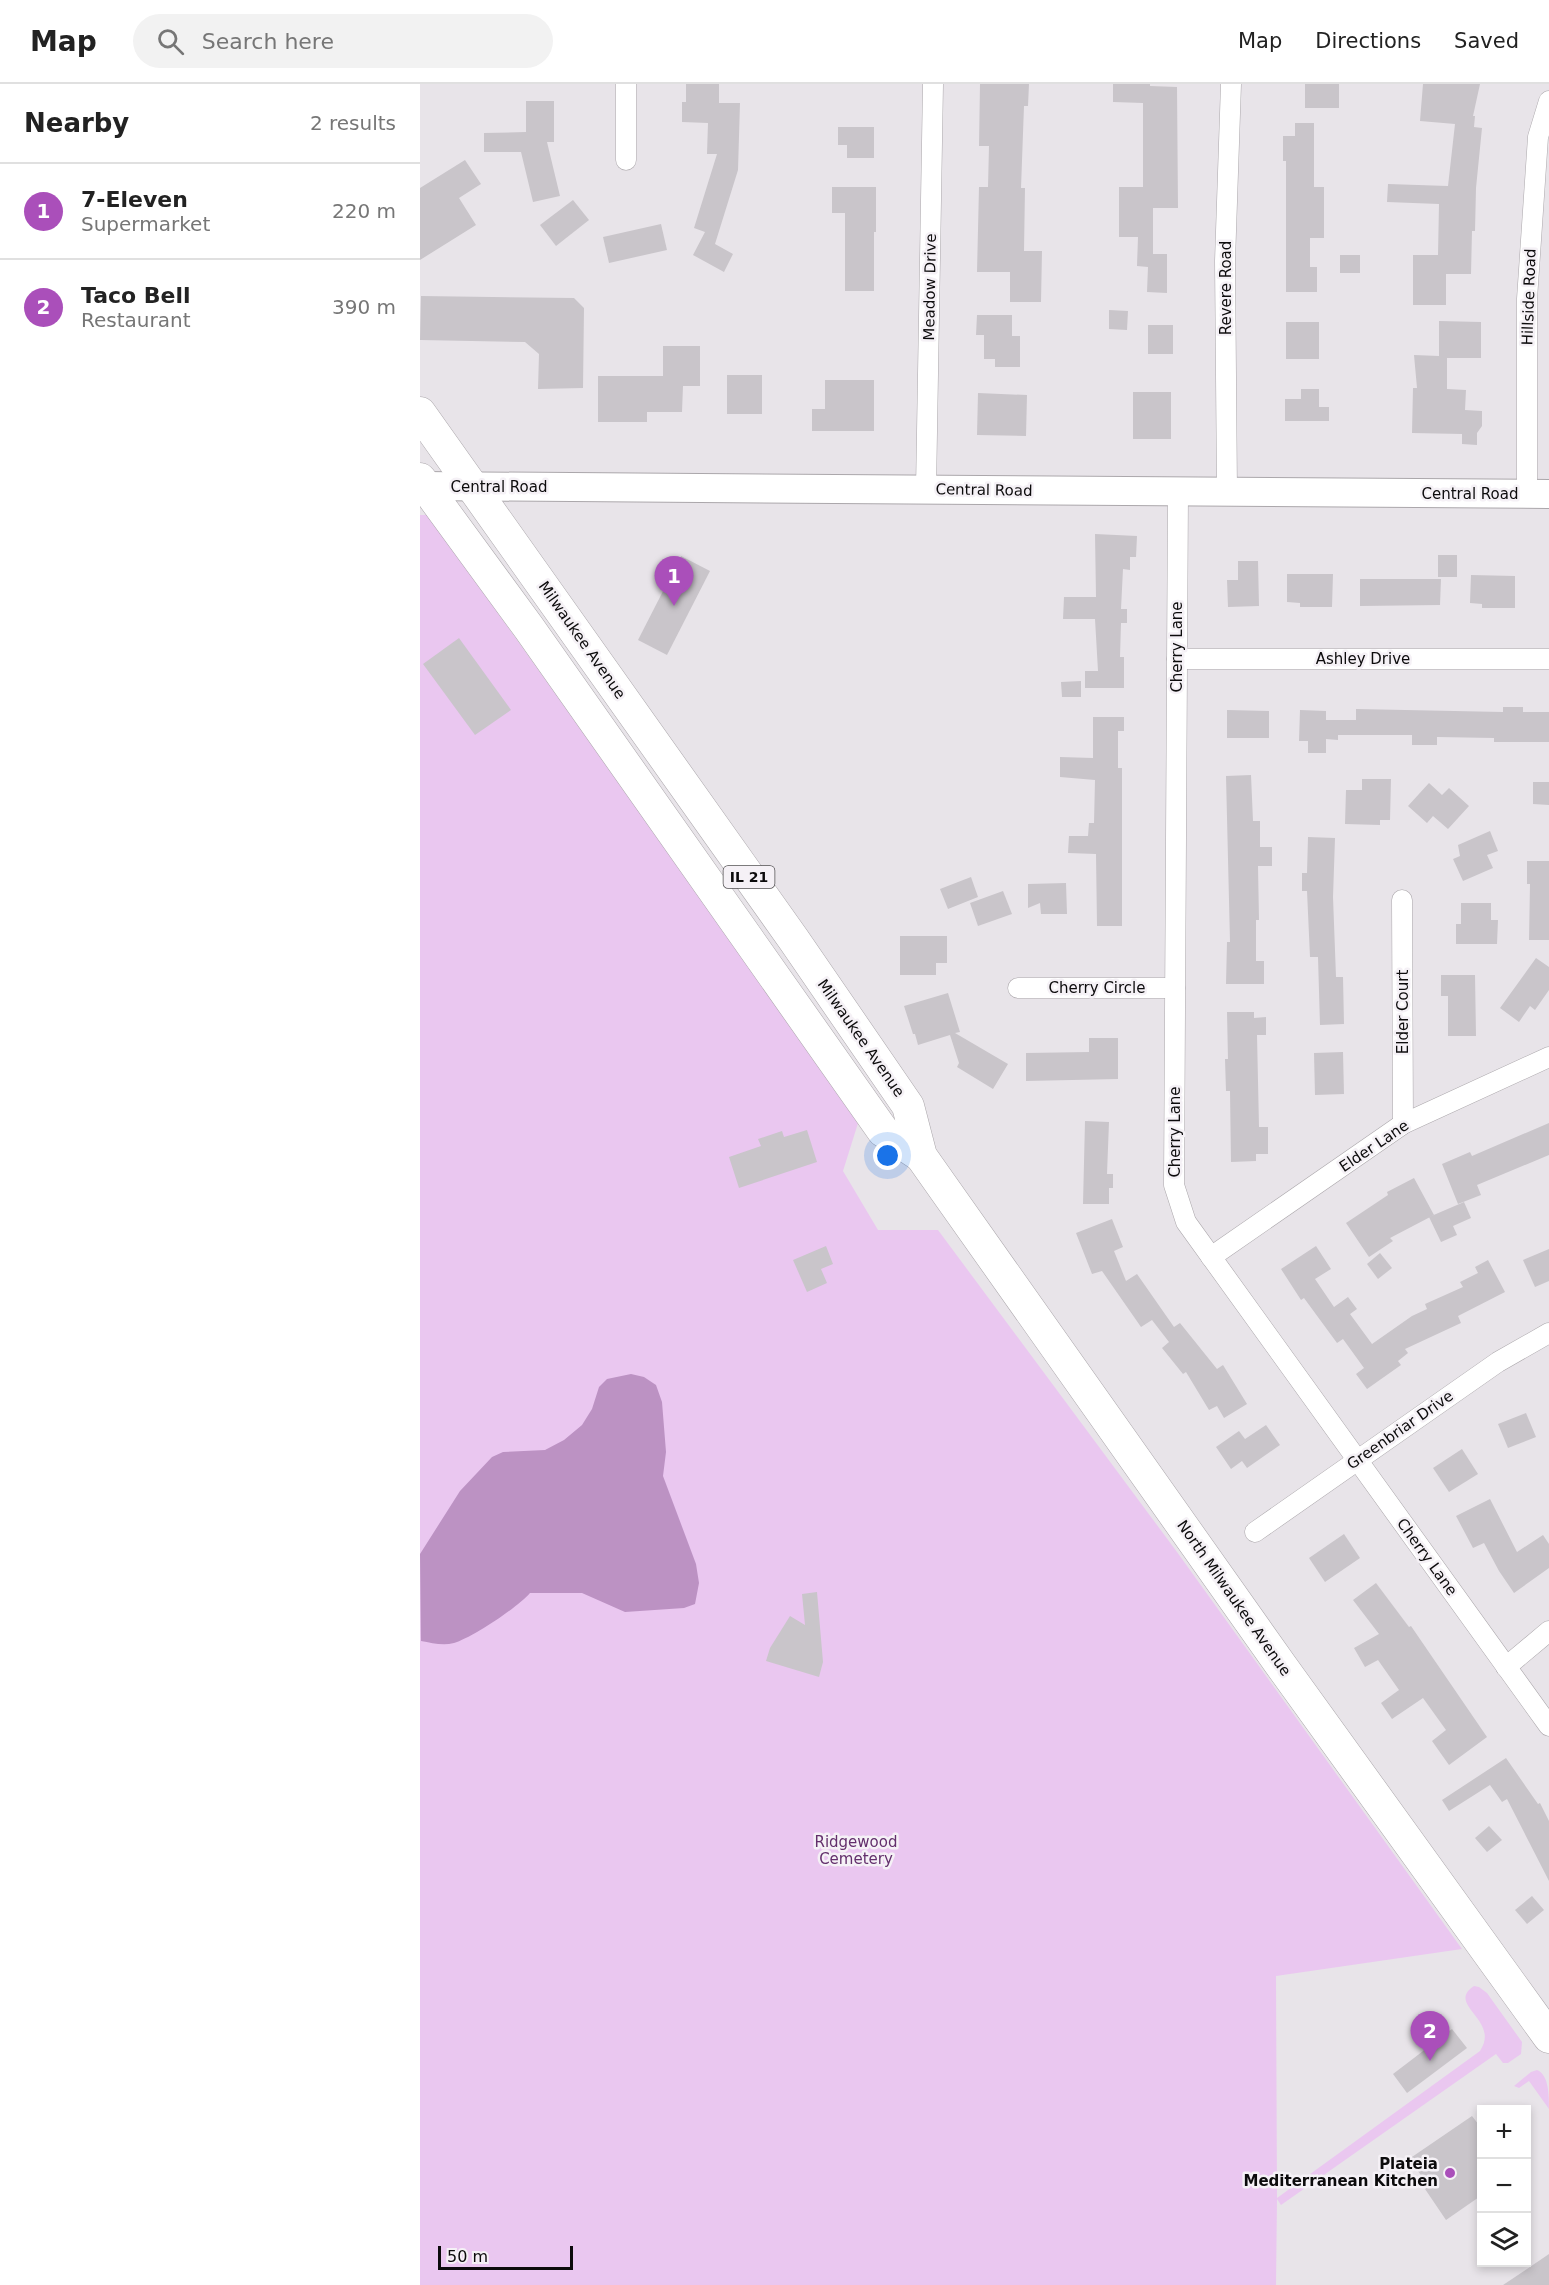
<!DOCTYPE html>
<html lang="en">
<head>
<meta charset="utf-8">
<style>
  body { margin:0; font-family:"DejaVu Sans",sans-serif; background:#f2f2f2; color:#222 }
  .controls { position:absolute; right:18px; bottom:18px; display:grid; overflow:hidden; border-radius:0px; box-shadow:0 3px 9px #0003 }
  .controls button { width:54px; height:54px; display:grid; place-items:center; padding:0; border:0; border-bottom:2px solid #e0e0e0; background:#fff; color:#222; font:30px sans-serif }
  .scale { position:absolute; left:18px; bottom:15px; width:135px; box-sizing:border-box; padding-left:6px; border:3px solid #0c0b0c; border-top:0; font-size:16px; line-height:21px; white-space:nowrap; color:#0c0b0c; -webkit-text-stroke:4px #f5f1f6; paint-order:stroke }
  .you { position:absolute; left:468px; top:1072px; width:21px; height:21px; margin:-15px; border:4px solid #fff; border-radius:50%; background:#1a73e8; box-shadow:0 0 0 9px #1a73e833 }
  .badge { display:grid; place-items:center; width:39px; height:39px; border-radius:50%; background:#aa4fba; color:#fff; font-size:20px; font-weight:700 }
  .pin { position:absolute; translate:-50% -50px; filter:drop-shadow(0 2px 3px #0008) }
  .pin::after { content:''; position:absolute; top:32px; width:21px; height:18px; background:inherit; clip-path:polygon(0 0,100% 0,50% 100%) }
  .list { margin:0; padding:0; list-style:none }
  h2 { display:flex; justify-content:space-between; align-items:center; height:78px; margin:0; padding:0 24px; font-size:26px }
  h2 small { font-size:20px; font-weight:400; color:#767676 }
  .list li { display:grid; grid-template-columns:39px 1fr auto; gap:18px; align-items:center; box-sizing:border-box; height:96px; padding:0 24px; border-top:2px solid #e0e0e0 }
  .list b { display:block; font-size:22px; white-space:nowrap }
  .list p { margin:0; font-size:20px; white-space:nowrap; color:#767676 }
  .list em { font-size:20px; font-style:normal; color:#767676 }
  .icon { flex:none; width:33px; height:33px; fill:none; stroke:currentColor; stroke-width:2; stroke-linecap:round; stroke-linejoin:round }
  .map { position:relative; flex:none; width:1129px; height:2201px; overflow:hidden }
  header { display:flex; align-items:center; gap:36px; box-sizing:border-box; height:84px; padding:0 30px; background:#fff; border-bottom:2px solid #e0e0e0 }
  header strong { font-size:28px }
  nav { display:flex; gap:33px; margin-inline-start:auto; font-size:21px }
  .search { width:420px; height:54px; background:#f2f2f2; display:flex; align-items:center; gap:15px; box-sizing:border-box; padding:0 21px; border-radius:33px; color:#767676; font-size:22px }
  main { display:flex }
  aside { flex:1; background:#fff }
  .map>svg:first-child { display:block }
</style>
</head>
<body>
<header>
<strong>Map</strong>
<div class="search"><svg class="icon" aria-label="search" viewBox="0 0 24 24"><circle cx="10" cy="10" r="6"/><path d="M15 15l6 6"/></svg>Search here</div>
<nav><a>Map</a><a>Directions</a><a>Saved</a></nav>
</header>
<main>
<aside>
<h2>Nearby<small>2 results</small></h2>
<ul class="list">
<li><span class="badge">1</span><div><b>7-Eleven</b><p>Supermarket</p></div><em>220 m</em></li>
<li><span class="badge">2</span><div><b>Taco Bell</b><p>Restaurant</p></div><em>390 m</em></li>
</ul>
</aside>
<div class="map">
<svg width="1129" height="2201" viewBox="0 0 1129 2201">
  <rect width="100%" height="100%" fill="#e8e4e9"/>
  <g fill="#eac7f0">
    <path d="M0 431H8L439 1036 423 1087 458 1146H518L757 1468 1042 1865 856 1892 857 2114 1060 1967C1081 1936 1025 1921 1054 1902L1059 1903 1067 1909 1102 1958 1101 1970 1088 1979H1083L1076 1970 861 2121 857 2115 856 2201H0Z"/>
    <path d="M1117 1986C1129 1991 1129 2011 1129 2025L1109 1997 1099 2004 1094 2002 1111 1988Z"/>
  </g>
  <path fill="#bc92c3" d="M211 1290 224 1293 236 1301 242 1318 246 1368 243 1392 276 1480 279 1499 275 1520 264 1524 205 1528 162 1509H110C98 1523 52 1554 34 1559 23 1562 12 1559 1 1557L0 1470 40 1407 72 1373 83 1368 125 1366 144 1356 162 1341 172 1325 179 1303 187 1295Z"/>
  <g fill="#c9c5ca">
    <polygon points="266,0 299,0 299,19 320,19 318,86 295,160 313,170 304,188 273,171 285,148 274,144 297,70 287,70 288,39 262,38 262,18 266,18"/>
    <polygon points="560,0 609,0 608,22 604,22 601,104 605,104 604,167 622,167 621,218 590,218 590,188 557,188 559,103 568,103 569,62 559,62"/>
    <polygon points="693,0 730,0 730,2 757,3 758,124 733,124 733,170 747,170 747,209 727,208 728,183 717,182 718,153 699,153 699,103 723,103 723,19 693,18"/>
    <rect x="885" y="0" width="34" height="24"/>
    <polygon points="1003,0 1060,0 1053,32 1055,32 1054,43 1062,44 1056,104 1055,147 1052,147 1051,190 1026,190 1026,221 993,221 993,171 1018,171 1019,120 967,118 968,100 1028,102 1035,40 1000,37"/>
    <polygon points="106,17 134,17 134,58 127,58 140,112 113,118 101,68 64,68 64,49 106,48"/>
    <polygon points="875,39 894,39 894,103 904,103 904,154 890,154 890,183 897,183 897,208 866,208 866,77 863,77 863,52 875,52"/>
    <polygon points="418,43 454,43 454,74 427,74 427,61 418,61"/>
    <polygon points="45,76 61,100 39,114 56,141 0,176 0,104"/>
    <polygon points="412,103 456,103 456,148 454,148 454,207 425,207 425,129 412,129"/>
    <polygon points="153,116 169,136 136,162 120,141"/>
    <polygon points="241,140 247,166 189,179 183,153"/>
    <rect x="920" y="171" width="20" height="18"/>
    <polygon points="1,212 154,214 164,224 163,304 118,305 119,270 105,258 0,256"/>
    <polygon points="689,226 708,227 707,246 689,245"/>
    <polygon points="557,231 592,231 592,252 600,252 600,283 575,283 575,275 564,275 564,251 556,251"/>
    <polygon points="1019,237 1061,238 1061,274 1027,274 1027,305 1046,306 1045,326 1062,327 1062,342 1057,349 1057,361 1042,360 1042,350 992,349 993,304 997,304 994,271 1019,272"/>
    <rect x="866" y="238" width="33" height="37"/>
    <rect x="728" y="241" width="25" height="29"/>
    <polygon points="243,262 280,262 280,302 263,302 262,328 227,328 227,338 178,338 178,292 243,292"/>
    <rect x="307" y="291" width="35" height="39"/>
    <polygon points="405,296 454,296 454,347 392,347 392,325 405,325"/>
    <polygon points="881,305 899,305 899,323 909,323 909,337 865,337 865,315 881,315"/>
    <rect x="713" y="308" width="38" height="47"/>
    <polygon points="558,309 607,311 606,352 557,351"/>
    <polygon points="675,450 717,452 716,473 710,473 710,486 703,485 701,525 707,525 707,539 701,539 700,573 704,573 704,604 665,604 665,587 678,587 675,535 643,535 644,513 676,513"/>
    <rect x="1018" y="471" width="19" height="22"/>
    <polygon points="261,472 290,487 247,571 218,556"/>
    <polygon points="818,477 838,477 839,522 808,523 807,496 818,496"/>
    <polygon points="867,490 913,490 912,523 880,523 880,519 867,518"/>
    <polygon points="1051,491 1095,492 1095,524 1062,524 1062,520 1050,519"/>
    <polygon points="940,495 1021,495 1020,521 940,522"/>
    <polygon points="39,554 91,626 55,651 3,580"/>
    <polygon points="661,597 661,613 642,613 641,598"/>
    <polygon points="1083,623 1103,623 1103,628 1129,628 1129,658 1074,658 1074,654 1017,653 1017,661 992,661 992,651 918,651 918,656 906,655 906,669 888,669 888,657 879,657 880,626 906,627 906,636 936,636 936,625 1083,628"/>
    <polygon points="807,626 849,627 849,654 807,654"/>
    <polygon points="673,633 704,633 704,647 698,647 698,684 702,684 702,842 677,842 676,770 648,769 649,752 668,752 669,739 674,739 675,696 640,693 640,673 673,674"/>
    <polygon points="831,691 833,737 840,737 840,763 852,763 852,782 838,782 839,836 836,836 836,877 844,877 844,900 806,900 807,858 810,858 806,692"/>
    <polygon points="942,695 971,695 970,736 960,736 960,741 925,740 926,706 942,706"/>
    <polygon points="1113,698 1129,698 1129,721 1113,720"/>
    <polygon points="1009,699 1022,711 1029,704 1049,722 1028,745 1013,732 1007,739 988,722"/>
    <polygon points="1070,747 1078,767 1067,771 1073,784 1043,797 1033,775 1040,772 1038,761"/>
    <polygon points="888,753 915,754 913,813 916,893 923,893 924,940 900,941 898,873 890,873 887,807 882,807 882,789 887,789"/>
    <polygon points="1107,777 1129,777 1129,856 1109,856 1110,800 1107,800"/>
    <polygon points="551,793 558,813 528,825 520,805"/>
    <polygon points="646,799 647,830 621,830 620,819 608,824 608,800"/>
    <polygon points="583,807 592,830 558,842 550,819"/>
    <polygon points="1041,819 1071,819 1071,836 1078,836 1077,860 1036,860 1036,840 1041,840"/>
    <polygon points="480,852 527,852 527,879 516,879 516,891 480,891"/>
    <polygon points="1116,874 1129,883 1129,906 1115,926 1110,922 1099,938 1080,924"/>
    <polygon points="1021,891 1055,891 1056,952 1028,952 1028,912 1021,912"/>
    <polygon points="528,909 540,948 535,949 588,980 573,1005 537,983 539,979 530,951 498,961 495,950 493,950 484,922"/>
    <polygon points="807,928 834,928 834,934 846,933 846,951 837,951 839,1043 848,1043 848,1070 836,1070 836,1077 811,1078 810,1007 806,1007 805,975 808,975"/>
    <polygon points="669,954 698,954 698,995 606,997 606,969 669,968"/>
    <polygon points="923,968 924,1010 895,1011 894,969"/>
    <polygon points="665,1037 689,1038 687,1090 693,1090 693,1104 689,1104 689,1120 663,1120"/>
    <polygon points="1129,1039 1129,1071 1057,1101 1061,1111 1038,1120 1022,1080 1050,1068 1052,1072"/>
    <polygon points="387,1046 397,1078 319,1104 309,1073 341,1062 338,1055 362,1047 364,1053"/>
    <polygon points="994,1094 1014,1131 970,1154 973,1157 949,1173 926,1139 968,1111 967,1108"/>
    <polygon points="1044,1118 1051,1134 1033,1142 1037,1151 1021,1158 1009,1133"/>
    <polygon points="692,1135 703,1163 694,1167 706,1197 717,1190 754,1243 760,1239 797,1285 803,1281 827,1320 804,1334 797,1322 789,1326 766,1288 763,1290 742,1264 749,1258 732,1236 721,1243 682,1187 672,1190 656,1149"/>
    <polygon points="406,1162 413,1180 401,1185 407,1199 387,1208 373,1176"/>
    <polygon points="896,1162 911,1185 895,1195 914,1223 928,1213 937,1225 930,1230 952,1260 992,1232 1007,1225 1005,1220 1043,1203 1040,1198 1058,1189 1055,1183 1068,1176 1085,1208 1038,1232 1041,1239 985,1265 988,1269 978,1277 981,1281 947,1305 936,1290 944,1284 923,1255 917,1259 884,1214 881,1216 861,1185"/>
    <polygon points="1129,1165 1129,1197 1115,1203 1103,1176"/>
    <polygon points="960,1169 972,1184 958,1195 947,1180"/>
    <polygon points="1106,1329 1116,1353 1088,1364 1078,1340"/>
    <polygon points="846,1341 860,1361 827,1384 822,1377 811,1385 796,1363 819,1347 825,1355"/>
    <polygon points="1042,1365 1058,1390 1029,1408 1013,1384"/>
    <polygon points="1070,1415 1097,1468 1123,1451 1129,1460 1129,1484 1094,1509 1079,1487 1064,1459 1053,1464 1036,1432"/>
    <polygon points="924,1450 940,1474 905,1498 889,1474"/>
    <polygon points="956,1499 989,1543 991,1542 1067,1653 1029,1681 1012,1657 1026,1646 1003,1614 972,1635 961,1619 979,1606 958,1576 945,1583 934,1564 959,1550 933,1516"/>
    <polygon points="397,1508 403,1578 399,1593 346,1577 350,1564 370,1532 385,1541 382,1510"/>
    <polygon points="1086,1674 1118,1720 1120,1719 1129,1737 1129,1797 1087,1715 1082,1718 1070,1701 1029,1727 1022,1716"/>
    <polygon points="1069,1742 1082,1756 1067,1768 1055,1754"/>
    <polygon points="1112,1812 1124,1826 1107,1840 1095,1826"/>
    <polygon points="1032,1945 1047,1964 987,2009 973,1990"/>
    <polygon points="1052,2032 1062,2045 1062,2111 1026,2136 1005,2105 1009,2102 989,2075"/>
    <polygon points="1129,2170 1129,2201 1083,2201 1104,2187"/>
  </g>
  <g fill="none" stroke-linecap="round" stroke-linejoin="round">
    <g stroke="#aba7ab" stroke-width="21">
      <g id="street">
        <polyline points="206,76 206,0"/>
        <polyline points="506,406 513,0"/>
        <polyline points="758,408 754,1101 766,1138 1129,1642"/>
        <polyline points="807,408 805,177 811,0"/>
        <polyline points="1107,410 1107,215 1118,53 1129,17"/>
        <polyline points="757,575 1129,575"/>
        <polyline points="982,816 983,1040"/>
        <polyline points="598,904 755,904"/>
        <polyline points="791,1173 983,1040 1129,973"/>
        <polyline points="835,1448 1078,1278 1129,1249"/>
        <polyline points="1086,1583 1129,1547"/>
      </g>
    </g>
    <g stroke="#aba7ab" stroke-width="30">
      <polyline id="secondary" points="0,402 1129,410"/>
    </g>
    <g stroke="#aba7ab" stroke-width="33">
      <g id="primary">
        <polyline points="0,329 374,856 488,1022 501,1072 520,1099 860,1580 1129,1953"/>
        <polyline points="0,395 109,544 463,1047 501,1072"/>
      </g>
    </g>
    <use href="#street" stroke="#fff" stroke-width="20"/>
    <use href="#secondary" stroke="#fff" stroke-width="28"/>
    <use href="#primary" stroke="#fff" stroke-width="32"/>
  </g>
  <circle fill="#aa4fba" stroke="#f5f1f6" stroke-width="2" cx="1030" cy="2089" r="6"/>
  <g text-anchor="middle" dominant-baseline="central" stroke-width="5" stroke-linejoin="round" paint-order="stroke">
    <rect fill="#f5f1f6" stroke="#525052" stroke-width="1.5" x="303.5" y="782" width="51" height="22" rx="4.5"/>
    <g font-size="14" font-weight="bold" fill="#0c0b0c">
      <text x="329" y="793">IL 21</text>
    </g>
    <g font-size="15" fill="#0c0b0c" stroke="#f5f1f6">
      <text transform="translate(510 203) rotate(-89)">Meadow Drive</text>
      <text transform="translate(806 204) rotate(-90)">Revere Road</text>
      <text transform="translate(1109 213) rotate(-88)">Hillside Road</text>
      <text x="79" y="403">Central Road</text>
      <text transform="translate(564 406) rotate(1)">Central Road</text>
      <text x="1050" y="410">Central Road</text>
      <text transform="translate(162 556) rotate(55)">Milwaukee Avenue</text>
      <text transform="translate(757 563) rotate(-90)">Cherry Lane</text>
      <text x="943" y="575">Ashley Drive</text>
      <text x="677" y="904">Cherry Circle</text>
      <text transform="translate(983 928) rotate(-90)">Elder Court</text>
      <text transform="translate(441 954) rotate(55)">Milwaukee Avenue</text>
      <text transform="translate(755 1048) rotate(-90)">Cherry Lane</text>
      <text transform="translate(954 1062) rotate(-34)">Elder Lane</text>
      <text transform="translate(980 1346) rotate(-35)">Greenbriar Drive</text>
      <text transform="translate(1007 1473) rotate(54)">Cherry Lane</text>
      <text transform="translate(814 1514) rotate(55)">North Milwaukee Avenue</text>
    </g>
    <g font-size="15" fill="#632f6c" stroke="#f5f1f6">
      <text x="436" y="1758">Ridgewood<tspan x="436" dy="17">Cemetery</tspan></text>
    </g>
    <g font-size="15" font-weight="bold" fill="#0c0b0c" stroke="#f5f1f6" text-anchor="end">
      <text x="1018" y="2080">Plateia<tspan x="1018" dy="17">Mediterranean Kitchen</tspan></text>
    </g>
  </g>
</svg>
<div class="controls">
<button>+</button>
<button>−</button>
<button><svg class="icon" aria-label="layers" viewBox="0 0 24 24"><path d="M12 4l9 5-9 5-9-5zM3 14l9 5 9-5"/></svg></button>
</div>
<div class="scale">50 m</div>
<div class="you"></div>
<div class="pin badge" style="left:254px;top:522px">1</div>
<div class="pin badge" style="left:1010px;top:1977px">2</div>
</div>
</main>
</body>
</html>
